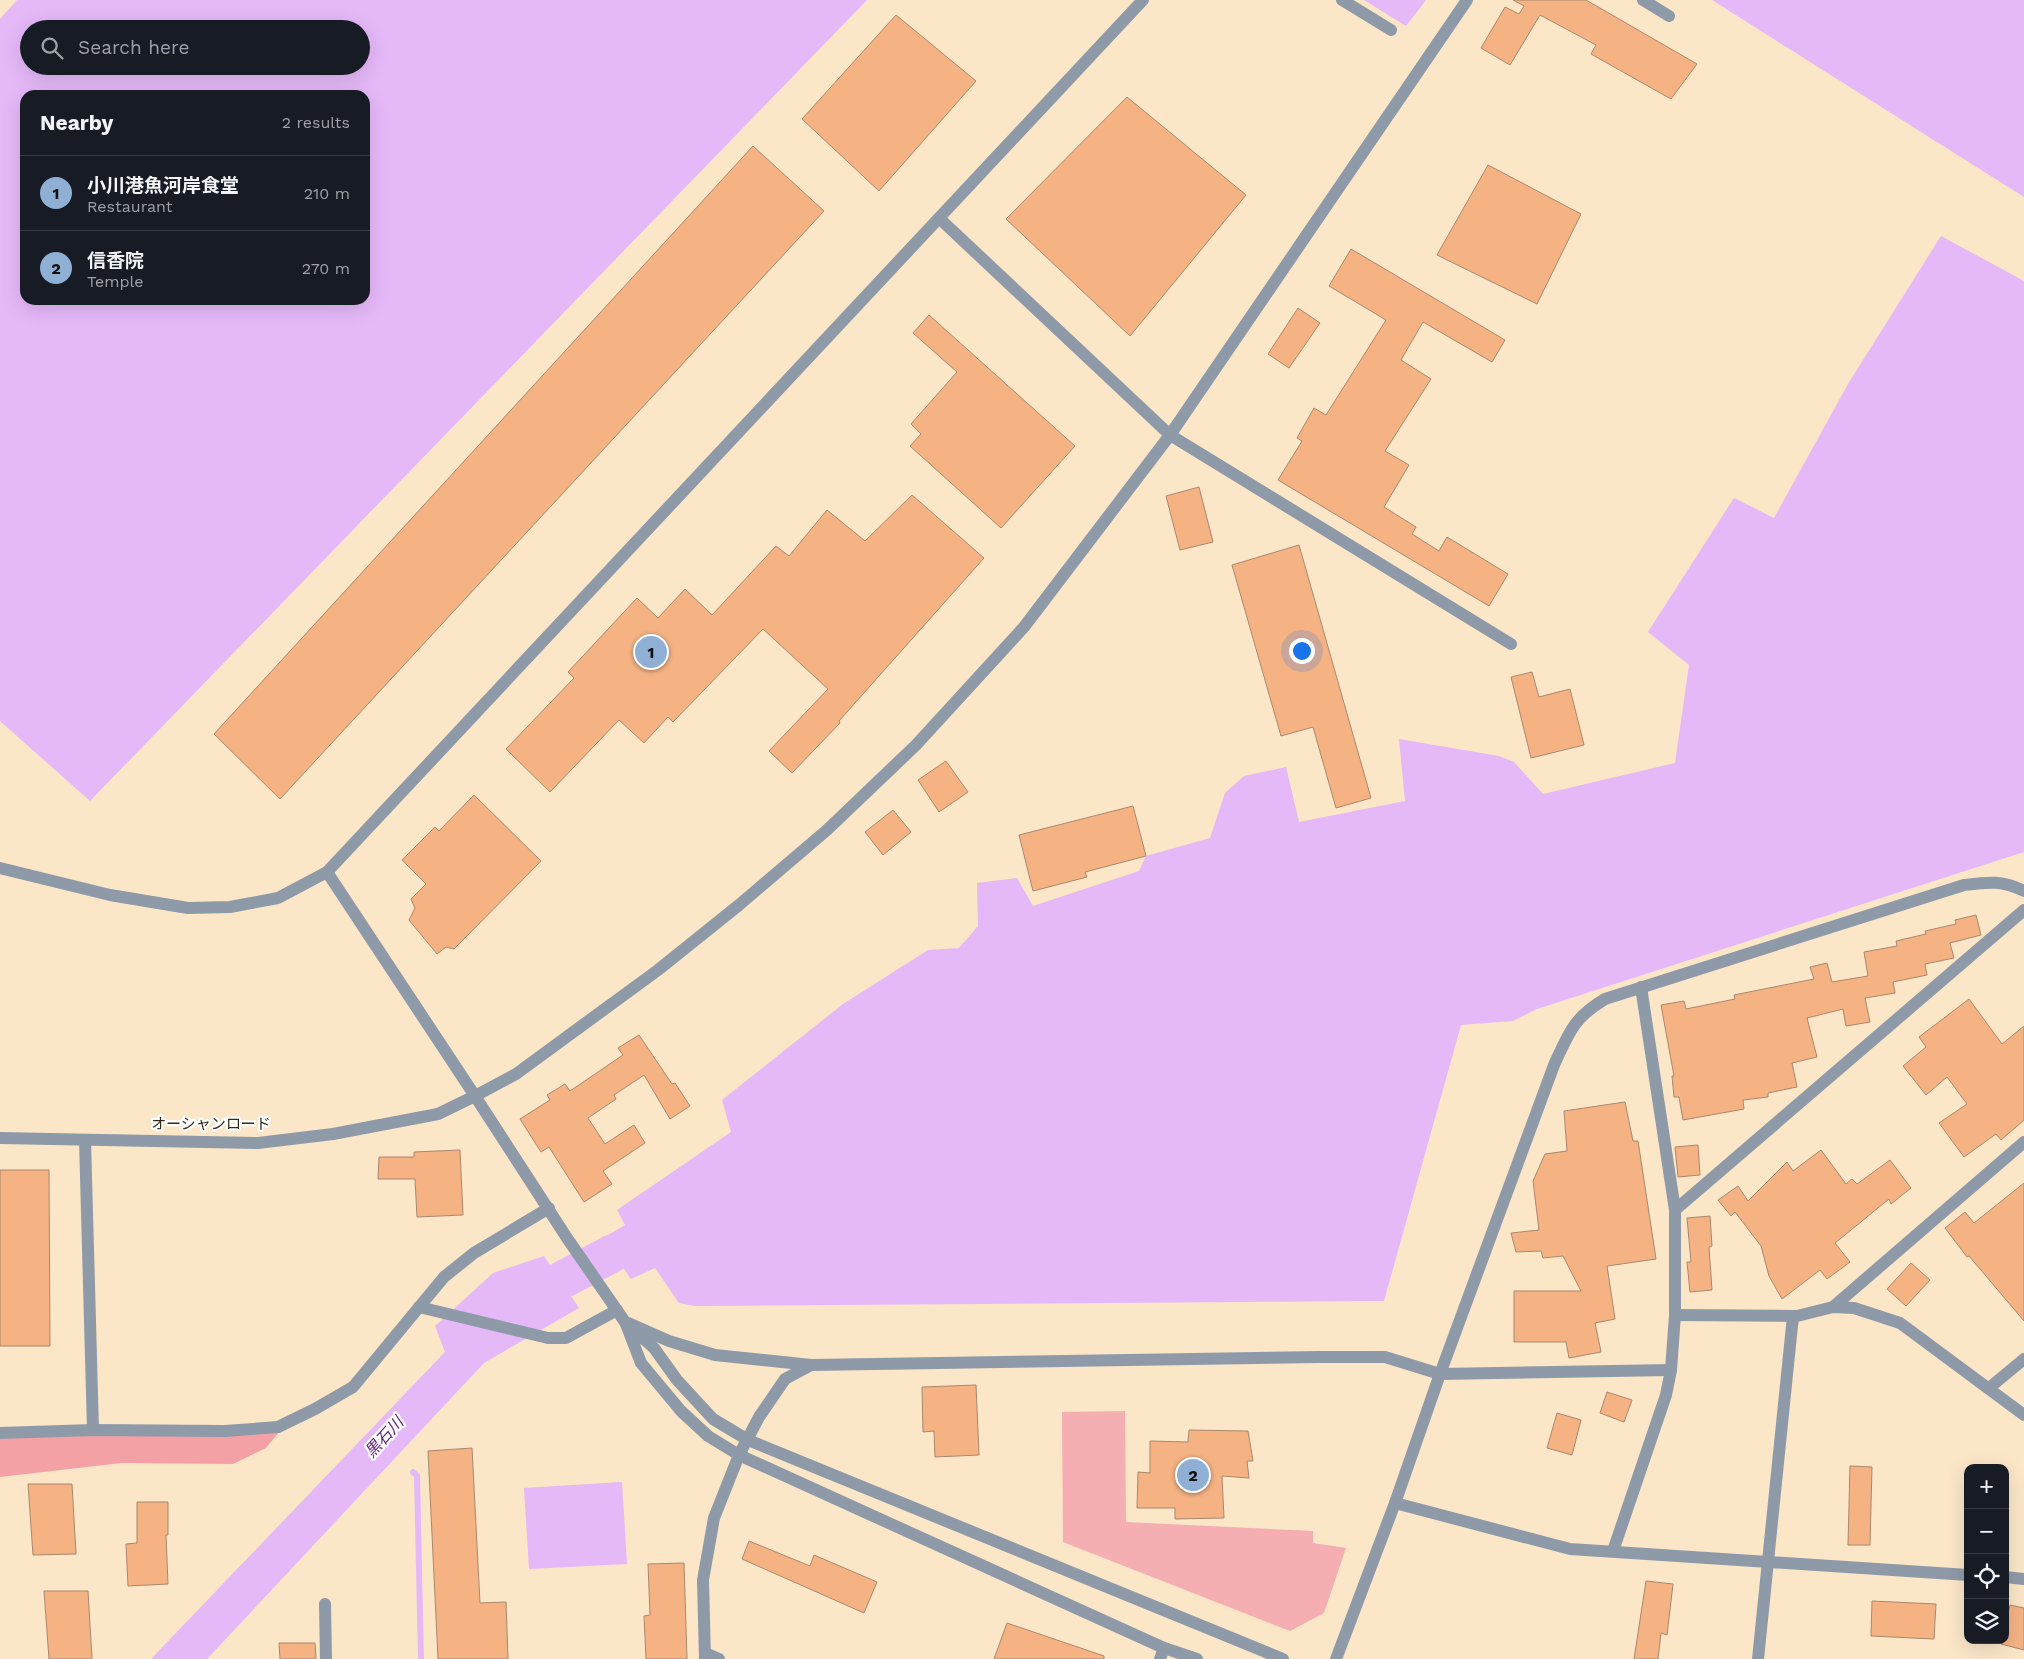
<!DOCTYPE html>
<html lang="en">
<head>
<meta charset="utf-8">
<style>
  body { margin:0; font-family:"Work Sans","Noto Sans JP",sans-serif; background:#242831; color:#f1f3f6 }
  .controls { position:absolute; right:15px; bottom:15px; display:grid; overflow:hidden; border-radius:10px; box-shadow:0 5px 20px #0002 }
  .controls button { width:45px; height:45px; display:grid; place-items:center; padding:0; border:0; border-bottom:1px solid #363941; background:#171b24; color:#f1f3f6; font:25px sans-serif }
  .you { position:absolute; left:1301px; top:650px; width:18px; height:18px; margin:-12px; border:4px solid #fff; border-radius:50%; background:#1a73e8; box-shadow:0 0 0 8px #1a73e833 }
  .badge { display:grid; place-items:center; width:32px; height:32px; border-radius:50%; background:#8fafd4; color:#111; font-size:16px; font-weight:700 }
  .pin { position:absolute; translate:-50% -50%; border:2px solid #fff; box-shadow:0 1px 5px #0006 }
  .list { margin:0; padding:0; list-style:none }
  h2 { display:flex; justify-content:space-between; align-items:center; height:65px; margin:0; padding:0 20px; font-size:21px }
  h2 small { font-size:16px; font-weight:400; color:#9ea1a6 }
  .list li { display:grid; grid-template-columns:32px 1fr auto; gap:15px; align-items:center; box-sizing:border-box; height:75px; padding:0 20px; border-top:1px solid #363941 }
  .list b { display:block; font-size:19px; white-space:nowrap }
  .list p { margin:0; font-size:16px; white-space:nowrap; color:#9ea1a6 }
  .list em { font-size:16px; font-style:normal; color:#9ea1a6 }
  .icon { flex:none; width:28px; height:28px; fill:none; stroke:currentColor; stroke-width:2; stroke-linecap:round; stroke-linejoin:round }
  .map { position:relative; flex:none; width:2024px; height:1659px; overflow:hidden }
  .search { position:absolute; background:#171b24; box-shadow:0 5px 20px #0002; left:20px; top:20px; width:350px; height:55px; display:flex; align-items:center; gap:12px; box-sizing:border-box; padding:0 18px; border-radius:28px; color:#9ea1a6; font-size:19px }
  .panel { position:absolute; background:#171b24; box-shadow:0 5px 20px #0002; left:20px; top:90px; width:350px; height:215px; border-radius:15px }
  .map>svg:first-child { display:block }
</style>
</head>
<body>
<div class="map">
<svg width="2024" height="1659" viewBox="0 0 2024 1659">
  <rect width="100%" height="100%" fill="#fbe6c8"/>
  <polygon fill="#f5afb2" points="1125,1411 1126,1522 1313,1531 1313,1543 1346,1548 1324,1613 1290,1631 1063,1542 1062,1412"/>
  <polygon fill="#f4a1a5" points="280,1431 266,1448 233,1464 121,1463 0,1477 0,1436"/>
  <g fill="#e5b8f8" fill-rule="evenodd">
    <path d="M17 0H867L90 801 0 721V19ZM29 29H361V66H29ZM25 95H365V300H25Z"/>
    <polygon points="1364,0 1426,0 1406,26"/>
    <polygon points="1712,0 2024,0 2024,197"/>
    <polygon points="1941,236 2024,281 2024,852 1537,1009 1513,1021 1461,1025 1384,1301 695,1306 679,1303 655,1268 631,1279 603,1238 625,1225 617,1210 731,1132 722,1100 843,1004 928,950 959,948 978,926 977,883 1017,878 1033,906 1139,871 1146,856 1210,838 1225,793 1244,776 1286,767 1299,822 1405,801 1399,739 1499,756 1514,762 1543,794 1675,763 1689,665 1648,632 1734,498 1774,518 1848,384"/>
    <polygon points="544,1256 579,1308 484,1363 207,1659 151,1659 445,1352 435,1326 493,1273"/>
    <polygon points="622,1482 627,1564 529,1569 524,1488"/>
  </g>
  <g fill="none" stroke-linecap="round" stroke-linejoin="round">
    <polyline stroke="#e5b8f8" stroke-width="6" points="413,1472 417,1476 421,1659"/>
    <polyline stroke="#e5b8f8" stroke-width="38" points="515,1305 613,1253"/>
  </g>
  <g fill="#f5b384" stroke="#ab876e">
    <polygon points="1513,0 1586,0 1697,64 1671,99 1591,54 1596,45 1540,15 1510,65 1481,48 1505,7 1519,14 1524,6"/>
    <polygon points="896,15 976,81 879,191 802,119"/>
    <polygon points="1127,97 1246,195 1130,336 1006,219"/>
    <polygon points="753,146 824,211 280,799 214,734"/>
    <polygon points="1488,165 1581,214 1537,304 1437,255"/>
    <polygon points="1351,249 1505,340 1492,362 1423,322 1401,360 1431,379 1385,451 1409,465 1384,507 1416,527 1412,534 1439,551 1447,537 1508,574 1489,606 1278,480 1302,441 1297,438 1314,408 1326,415 1386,320 1329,286"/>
    <polygon points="1298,308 1320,323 1289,368 1268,354"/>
    <polygon points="929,315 1075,446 1001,528 910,446 921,434 911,424 957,372 913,333"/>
    <polygon points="1199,487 1213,542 1180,550 1166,496"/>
    <polygon points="912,495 984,558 839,721 840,723 792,773 769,751 828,689 763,629 673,722 668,717 644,743 619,720 550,792 506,749 574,678 568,672 637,598 658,618 685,589 712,615 776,546 789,556 827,510 865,541"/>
    <polygon points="1299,545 1371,798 1336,808 1313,727 1281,736 1232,565"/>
    <polygon points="1532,672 1539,697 1570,689 1584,745 1531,758 1511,677"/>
    <polygon points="946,761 968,792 939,812 918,780"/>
    <polygon points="474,795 541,861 454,949 446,947 437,954 409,920 415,908 411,899 426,884 402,860 435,827 439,831"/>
    <polygon points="1133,806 1146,856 1085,872 1087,877 1033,891 1019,835"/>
    <polygon points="893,810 911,832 883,855 865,832"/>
    <polygon points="1976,915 1981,935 1950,943 1954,958 1925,964 1927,975 1893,982 1895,993 1865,998 1870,1022 1846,1026 1843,1009 1807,1018 1817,1057 1792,1063 1797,1087 1768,1093 1768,1097 1743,1100 1744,1109 1683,1120 1679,1097 1674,1097 1672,1076 1674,1076 1661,1005 1684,1001 1686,1009 1735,999 1734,995 1814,979 1810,967 1827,963 1832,982 1868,976 1864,952 1897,946 1896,941 1926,934 1925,931 1956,924 1955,920"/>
    <polygon points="1969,999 2002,1044 2024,1026 2024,1120 2001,1140 1996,1134 1964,1157 1939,1123 1967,1104 1947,1077 1926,1095 1903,1066 1926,1047 1919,1037"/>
    <polygon points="639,1035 672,1084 675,1083 690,1106 670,1119 644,1075 614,1095 616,1099 588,1118 605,1144 634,1125 645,1143 603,1171 612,1184 584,1202 549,1147 541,1152 520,1119 550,1100 547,1095 565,1084 570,1091 623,1055 618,1048"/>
    <polygon points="1625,1102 1633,1141 1638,1141 1656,1259 1607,1266 1615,1319 1595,1323 1601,1352 1569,1358 1566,1342 1514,1342 1514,1291 1581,1291 1563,1256 1543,1258 1541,1251 1516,1252 1511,1233 1539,1230 1533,1181 1545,1154 1567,1151 1564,1111"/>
    <polygon points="1698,1145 1700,1175 1678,1177 1675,1147"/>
    <polygon points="460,1150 463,1215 417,1217 415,1179 378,1179 379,1157 414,1157 414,1152"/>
    <polygon points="1821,1150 1846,1184 1852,1179 1857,1184 1890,1160 1911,1188 1891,1204 1889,1199 1835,1243 1850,1262 1827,1279 1820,1270 1782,1299 1769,1276 1761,1246 1735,1212 1731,1216 1718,1200 1738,1186 1748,1201 1787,1162 1793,1171"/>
    <polygon points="0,1170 49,1170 50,1346 0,1346"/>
    <polygon points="2024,1183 2024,1321 1969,1256 1967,1257 1945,1228 1965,1212 1974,1223"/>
    <polygon points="1710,1216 1712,1246 1709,1247 1712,1290 1690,1292 1687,1262 1691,1262 1687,1218"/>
    <polygon points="1911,1263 1930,1280 1906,1306 1887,1289"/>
    <polygon points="976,1385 979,1455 935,1457 934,1431 923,1432 922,1387"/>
    <polygon points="1607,1392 1632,1400 1624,1422 1600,1413"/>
    <polygon points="1557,1413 1581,1420 1572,1455 1547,1448"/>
    <polygon points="1189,1430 1248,1431 1253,1461 1247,1461 1249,1478 1222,1476 1224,1518 1175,1519 1175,1508 1137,1508 1138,1472 1150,1473 1150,1441 1188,1442"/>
    <polygon points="472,1448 480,1603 506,1602 508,1659 438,1659 428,1451"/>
    <polygon points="1850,1466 1872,1467 1870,1545 1848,1545"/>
    <polygon points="28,1484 72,1484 76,1554 33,1555"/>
    <polygon points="137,1502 168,1502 168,1535 166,1535 168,1584 128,1586 126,1544 137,1543"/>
    <polygon points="749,1541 810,1566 814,1555 877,1582 864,1613 742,1559"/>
    <polygon points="684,1563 687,1659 646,1659 644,1616 650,1615 648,1564"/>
    <polygon points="1646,1581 1673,1584 1667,1635 1661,1633 1658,1659 1634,1659"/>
    <polygon points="44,1591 88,1591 92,1659 49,1659"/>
    <polygon points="1872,1601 1936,1604 1934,1639 1871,1636"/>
    <polygon points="2010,1605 2024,1608 2024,1650 2001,1644 2002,1640 2005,1640 2005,1626"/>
    <polygon points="1007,1623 1104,1656 1104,1659 994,1659"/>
    <polygon points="279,1643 315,1643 316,1659 280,1659"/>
  </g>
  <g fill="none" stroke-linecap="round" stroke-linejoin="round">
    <g stroke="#8f9aa9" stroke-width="12">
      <polyline points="85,1140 93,1430"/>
      <polyline points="1675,1210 2024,910"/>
      <polyline points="419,1307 548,1338 566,1338 617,1310"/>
      <polyline points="1833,1307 2024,1142"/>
      <polyline points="1675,1315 1797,1316 1833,1307 1854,1308 1900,1323 2024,1415"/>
      <polyline points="628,1323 669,1341 715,1355 811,1365"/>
      <polyline points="1440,1374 1671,1370"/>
      <polyline points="1989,1388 2024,1359"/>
      <polyline points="0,1433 93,1430 225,1431 278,1427 315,1409 353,1387 444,1277 474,1253 549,1208"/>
      <polyline points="1395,1503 1570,1549 1968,1575"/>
      <polyline points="1613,1551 1666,1395 1671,1370 1675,1315 1675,1210 1641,987"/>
      <polyline points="2005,1577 2024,1579"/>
      <polyline points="325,1604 326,1659"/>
      <polyline points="705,1653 719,1659"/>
      <polyline points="705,1659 703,1580 714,1518 739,1455 759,1417 785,1379 811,1365"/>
      <polyline points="1160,1659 1164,1648"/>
      <polyline points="1758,1659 1793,1316"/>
    </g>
    <g stroke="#8f9aa9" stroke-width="12">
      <polyline points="1342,0 1391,30"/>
      <polyline points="1643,0 1669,16"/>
      <polyline points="940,219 1170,435 1511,644"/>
      <polyline points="0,868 110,895 188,908 230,907 278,898 327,872 1143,0"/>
      <polyline points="327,872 475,1096 516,1074 658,970 739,905 827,830 916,745 1024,627 1170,435 1467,0"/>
      <polyline points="0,1138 258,1143 333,1134 438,1114 475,1096 567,1238 625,1322 654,1348 677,1380 713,1419 748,1440 1283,1659"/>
      <polyline points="626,1324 641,1363 681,1411 708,1436 739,1455 1164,1648 1197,1659"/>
      <path d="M811 1365 1319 1357H1385L1440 1374 1554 1065C1569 1033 1573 1018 1605 999L1964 885C1988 882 2002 880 2024 891"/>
      <polyline points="1336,1659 1395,1503 1440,1374"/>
    </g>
  </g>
  <g text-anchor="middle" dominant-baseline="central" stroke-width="4.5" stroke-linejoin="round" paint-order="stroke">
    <g font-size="15" fill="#342a1c" stroke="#fff">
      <text x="211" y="1124">オーシャンロード</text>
    </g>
    <g font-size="16" font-style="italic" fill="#64207c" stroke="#fff">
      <text transform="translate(384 1437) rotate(-48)">黒石川</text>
    </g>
  </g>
</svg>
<div class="controls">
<button>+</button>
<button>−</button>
<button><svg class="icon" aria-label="locate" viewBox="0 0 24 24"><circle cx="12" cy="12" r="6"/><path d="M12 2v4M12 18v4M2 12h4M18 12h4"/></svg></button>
<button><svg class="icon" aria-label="layers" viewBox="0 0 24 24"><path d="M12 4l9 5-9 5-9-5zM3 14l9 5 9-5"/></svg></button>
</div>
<div class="you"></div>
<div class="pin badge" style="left:651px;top:652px">1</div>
<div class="pin badge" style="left:1193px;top:1475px">2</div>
<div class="search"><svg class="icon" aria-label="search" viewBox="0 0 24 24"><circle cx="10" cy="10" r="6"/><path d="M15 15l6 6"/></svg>Search here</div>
<section class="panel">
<h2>Nearby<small>2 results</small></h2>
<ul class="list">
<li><span class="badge">1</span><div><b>小川港魚河岸食堂</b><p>Restaurant</p></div><em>210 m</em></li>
<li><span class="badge">2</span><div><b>信香院</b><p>Temple</p></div><em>270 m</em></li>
</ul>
</section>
</div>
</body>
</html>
